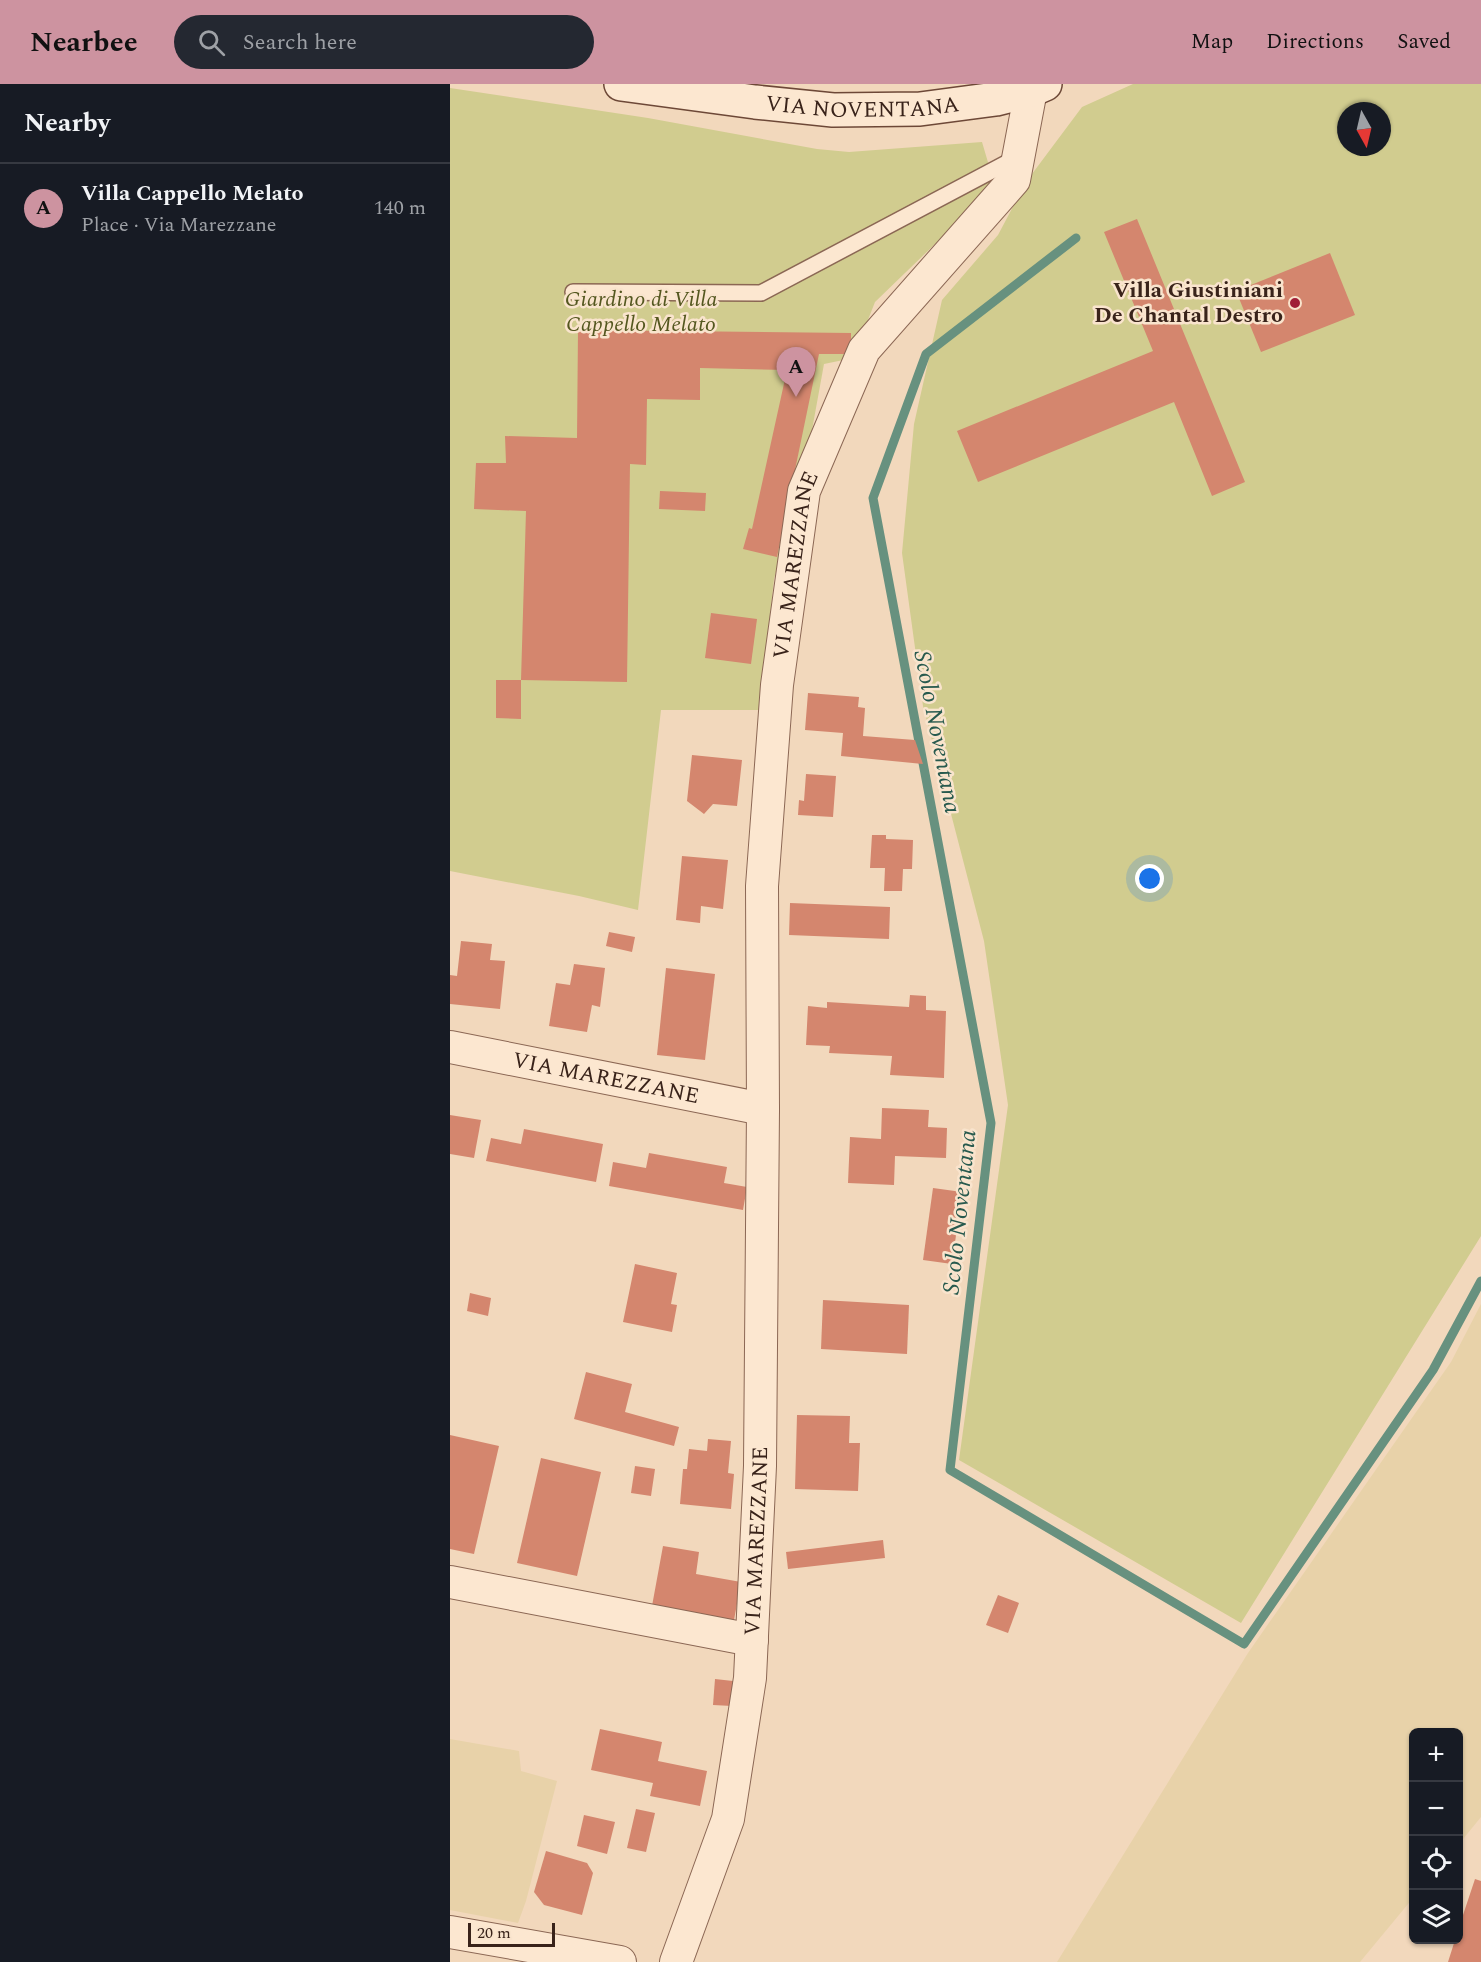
<!DOCTYPE html>
<html lang="en">
<head>
<meta charset="utf-8">
<style>
  body { margin:0; font-family:Spectral,serif; background:#242831; color:#f1f3f6 }
  .controls { position:absolute; right:18px; bottom:18px; display:grid; overflow:hidden; border-radius:9px; box-shadow:0 2px 4px #0004 }
  .controls button { width:54px; height:54px; display:grid; place-items:center; padding:0; border:0; border-bottom:2px solid #363941; background:#171b24; color:#f1f3f6; font:30px sans-serif }
  .compass { position:absolute; left:887px; top:18px; width:54px; height:54px; border-radius:50%; background:#171b24; box-shadow:0 2px 4px #0004; rotate:172deg }
  .scale { position:absolute; left:18px; bottom:15px; width:87px; box-sizing:border-box; padding-left:6px; border:3px solid #39231a; border-top:0; font-size:16px; line-height:21px; white-space:nowrap; color:#39231a; -webkit-text-stroke:4px #f9e4cd; paint-order:stroke }
  .you { position:absolute; left:700px; top:795px; width:21px; height:21px; margin:-15px; border:4px solid #fff; border-radius:50%; background:#1a73e8; box-shadow:0 0 0 9px #1a73e833 }
  .badge { display:grid; place-items:center; width:39px; height:39px; border-radius:50%; background:#cd93a0; color:#111; font-size:20px; font-weight:700 }
  .pin { position:absolute; translate:-50% -50px; filter:drop-shadow(0 2px 3px #0008) }
  .pin::after { content:''; position:absolute; top:32px; width:21px; height:18px; background:inherit; clip-path:polygon(0 0,100% 0,50% 100%) }
  .list { margin:0; padding:0; list-style:none }
  h2 { display:flex; justify-content:space-between; align-items:center; height:78px; margin:0; padding:0 24px; font-size:26px }
  h2 small { font-size:20px; font-weight:400; color:#9ea1a6 }
  .list li { display:grid; grid-template-columns:39px 1fr auto; gap:18px; align-items:center; box-sizing:border-box; height:90px; padding:0 24px; border-top:2px solid #363941 }
  .list b { display:block; font-size:22px; white-space:nowrap }
  .list p { margin:0; font-size:20px; white-space:nowrap; color:#9ea1a6 }
  .list em { font-size:20px; font-style:normal; color:#9ea1a6 }
  .icon { flex:none; width:33px; height:33px; fill:none; stroke:currentColor; stroke-width:2; stroke-linecap:round; stroke-linejoin:round }
  .map { position:relative; flex:none; width:1031px; height:1878px; overflow:hidden }
  header { display:flex; align-items:center; gap:36px; box-sizing:border-box; height:84px; padding:0 30px; background:#cd93a0; color:#111 }
  header strong { font-size:28px }
  nav { display:flex; gap:33px; margin-inline-start:auto; font-size:21px }
  .search { width:420px; height:54px; background:#242831; display:flex; align-items:center; gap:15px; box-sizing:border-box; padding:0 21px; border-radius:33px; color:#9ea1a6; font-size:22px }
  main { display:flex }
  aside { flex:1; background:#171b24 }
  .map>svg:first-child { display:block }
</style>
</head>
<body>
<header>
<strong>Nearbee</strong>
<div class="search"><svg class="icon" aria-label="search" viewBox="0 0 24 24"><circle cx="10" cy="10" r="6"/><path d="M15 15l6 6"/></svg>Search here</div>
<nav><a>Map</a><a>Directions</a><a>Saved</a></nav>
</header>
<main>
<aside>
<h2>Nearby<small></small></h2>
<ul class="list">
<li><span class="badge">A</span><div><b>Villa Cappello Melato</b><p>Place · Via Marezzane</p></div><em>140 m</em></li>
</ul>
</aside>
<div class="map">
<svg width="1031" height="1878" viewBox="0 0 1031 1878">
  <rect width="100%" height="100%" fill="#f2d8bc"/>
  <g fill="#e8d2a9">
    <polygon points="1031,1220 1031,1733 1009,1760 1008,1648 964,1648 963,1814 910,1878 607,1878 798,1569 1001,1278"/>
    <polygon points="0,1655 69,1667 71,1687 107,1697 76,1817 68,1839 0,1826"/>
  </g>
  <g fill="#d1cc8f" fill-rule="evenodd">
    <path d="M683 0H1031V1152L791 1539 509 1376 558 1021 534 857 473 622 452 469 464 340 492 216 548 151 576 98 632 23ZM896 27H932V63H896Z"/>
    <polygon points="0,4 198,34 367,65 399,68 532,58 545,102 425,218 403,274 374,280 358,368 324,495 310,626 211,626 188,826 129,812 0,787"/>
  </g>
  <g fill="none" stroke-linecap="round" stroke-linejoin="round">
    <polyline stroke="#67917f" stroke-width="9" points="626,154 476,270 423,414 541,1039 500,1386 794,1560 983,1286 1031,1197"/>
  </g>
  <g fill="#d4866e">
    <polygon points="687,135 795,398 762,412 724,318 528,398 507,347 703,267 654,148"/>
    <polygon points="880,169 905,231 811,268 786,207"/>
    <polygon points="128,246 401,249 401,270 369,270 327,473 293,465 299,444 302,445 337,286 250,284 250,316 197,315 196,381 180,380 177,598 71,596 76,427 24,425 26,379 56,379 55,352 127,354"/>
    <polygon points="210,407 256,409 255,427 209,425"/>
    <polygon points="261,529 307,535 301,580 255,574"/>
    <polygon points="46,596 71,596 71,635 46,634"/>
    <polygon points="358,609 409,613 408,623 415,624 413,652 465,656 473,680 391,672 393,649 355,646"/>
    <polygon points="242,671 292,676 287,722 263,720 254,730 237,717"/>
    <polygon points="356,690 386,692 383,733 348,731 349,716 354,717"/>
    <polygon points="422,751 436,751 436,755 463,756 462,785 453,785 452,807 434,807 435,784 420,784"/>
    <polygon points="232,772 278,776 273,825 251,822 250,839 226,836"/>
    <polygon points="340,819 440,823 439,855 339,851"/>
    <polygon points="159,848 185,853 182,868 156,862"/>
    <polygon points="11,857 42,860 40,876 55,877 50,925 0,920 0,891 7,892"/>
    <polygon points="124,880 155,884 150,923 142,921 137,948 99,942 106,899 120,901"/>
    <polygon points="216,884 265,890 255,976 207,971"/>
    <polygon points="460,911 476,912 476,926 496,927 494,994 440,991 442,972 379,969 380,962 356,961 358,922 377,924 377,918 459,923"/>
    <polygon points="432,1024 479,1026 478,1043 497,1044 496,1074 445,1072 444,1101 398,1099 400,1053 431,1055"/>
    <polygon points="0,1031 31,1036 24,1074 0,1070"/>
    <polygon points="74,1045 153,1060 146,1098 36,1077 41,1054 71,1060"/>
    <polygon points="199,1069 277,1083 274,1099 297,1103 293,1126 159,1102 163,1078 196,1084"/>
    <polygon points="483,1104 512,1108 502,1180 473,1176"/>
    <polygon points="185,1180 227,1189 221,1220 227,1221 222,1248 173,1238"/>
    <polygon points="20,1209 41,1214 38,1232 17,1227"/>
    <polygon points="373,1216 459,1221 457,1270 371,1265"/>
    <polygon points="136,1288 182,1300 175,1328 229,1343 224,1362 124,1335"/>
    <polygon points="347,1331 400,1332 399,1359 410,1359 408,1407 345,1405"/>
    <polygon points="0,1351 49,1362 24,1470 0,1465"/>
    <polygon points="258,1355 281,1357 278,1389 284,1390 281,1425 230,1420 233,1385 237,1385 239,1365 257,1367"/>
    <polygon points="91,1374 151,1388 127,1492 67,1479"/>
    <polygon points="185,1382 205,1385 201,1412 181,1409"/>
    <polygon points="433,1456 435,1474 338,1485 336,1468"/>
    <polygon points="213,1462 249,1468 246,1490 291,1498 284,1536 202,1522"/>
    <polygon points="548,1511 569,1519 558,1549 536,1541"/>
    <polygon points="265,1595 283,1597 282,1622 263,1621"/>
    <polygon points="150,1645 212,1658 208,1677 257,1687 250,1722 200,1712 203,1699 141,1686"/>
    <polygon points="186,1725 205,1729 196,1768 177,1764"/>
    <polygon points="134,1731 165,1738 157,1770 127,1762"/>
    <polygon points="96,1767 137,1779 143,1789 132,1831 94,1821 84,1808"/>
    <polygon points="1025,1795 1031,1797 1031,1878 998,1878 1005,1856 1008,1856 1008,1846"/>
  </g>
  <g fill="none" stroke-linecap="round" stroke-linejoin="round">
    <g stroke="#8b6754" stroke-width="18">
      <polyline id="lane" points="123,208 311,209 568,73"/>
    </g>
    <g stroke="#8b6754" stroke-width="34">
      <g id="street">
        <path id="s1" d="M0 963 313 1025"/>
        <polyline points="0,1498 302,1556"/>
        <polyline points="0,1848 170,1878"/>
        <path id="s2" d="M226 1878 278 1735 300 1594 310 1382 313 1025 312 802 327 601 354 407 414 266 564 96 581 6"/>
      </g>
    </g>
    <g stroke="#6d4837" stroke-width="36">
      <g id="secondary">
        <path id="s3" d="M171 0 305 18 383 26 470 25 546 15 581 6 595 0"/>
      </g>
    </g>
    <use href="#lane" stroke="#fce7d0" stroke-width="15"/>
    <use href="#street" stroke="#fce7d0" stroke-width="32"/>
    <use href="#secondary" stroke="#fce7d0" stroke-width="33"/>
  </g>
  <circle fill="#a01e37" stroke="#f9e4cd" stroke-width="2" cx="845" cy="219" r="6"/>
  <g text-anchor="middle" dominant-baseline="central" stroke-width="5" stroke-linejoin="round" paint-order="stroke">
    <g font-size="22" fill="#39231a" stroke="#f9e4cd">
      <text stroke="none"><textPath href="#s3" startOffset="243">VIA NOVENTANA</textPath></text>
      <text stroke="none"><textPath href="#s2" startOffset="1410">VIA MAREZZANE</textPath></text>
      <text stroke="none"><textPath href="#s1" startOffset="159">VIA MAREZZANE</textPath></text>
      <text stroke="none"><textPath href="#s2" startOffset="432">VIA MAREZZANE</textPath></text>
    </g>
    <g font-size="22" font-weight="bold" fill="#39231a" stroke="#f9e4cd" text-anchor="end">
      <text x="833" y="206">Villa Giustiniani<tspan x="833" dy="25">De Chantal Destro</tspan></text>
    </g>
    <g font-size="22" font-style="italic" fill="#54571f" stroke="#f9e4cd">
      <text x="191" y="215">Giardino di Villa<tspan x="191" dy="25">Cappello Melato</tspan></text>
    </g>
    <g font-size="24" font-style="italic" fill="#285a4e" stroke="#f9e4cd">
      <text transform="translate(487 648) rotate(79)">Scolo Noventana</text>
      <text transform="translate(510 1128) rotate(-84)">Scolo Noventana</text>
    </g>
  </g>
</svg>
<div class="controls">
<button>+</button>
<button>−</button>
<button><svg class="icon" aria-label="locate" viewBox="0 0 24 24"><circle cx="12" cy="12" r="6"/><path d="M12 2v4M12 18v4M2 12h4M18 12h4"/></svg></button>
<button><svg class="icon" aria-label="layers" viewBox="0 0 24 24"><path d="M12 4l9 5-9 5-9-5zM3 14l9 5 9-5"/></svg></button>
</div>
<svg class="compass" viewBox="-18 -18 36 36"><path d="M0-13l5 13h-10z" fill="#e53935"/><path d="M0 13l5-13h-10z" fill="#9ea1a6"/></svg>
<div class="scale">20 m</div>
<div class="you"></div>
<div class="pin badge" style="left:346px;top:313px">A</div>
</div>
</main>
</body>
</html>
